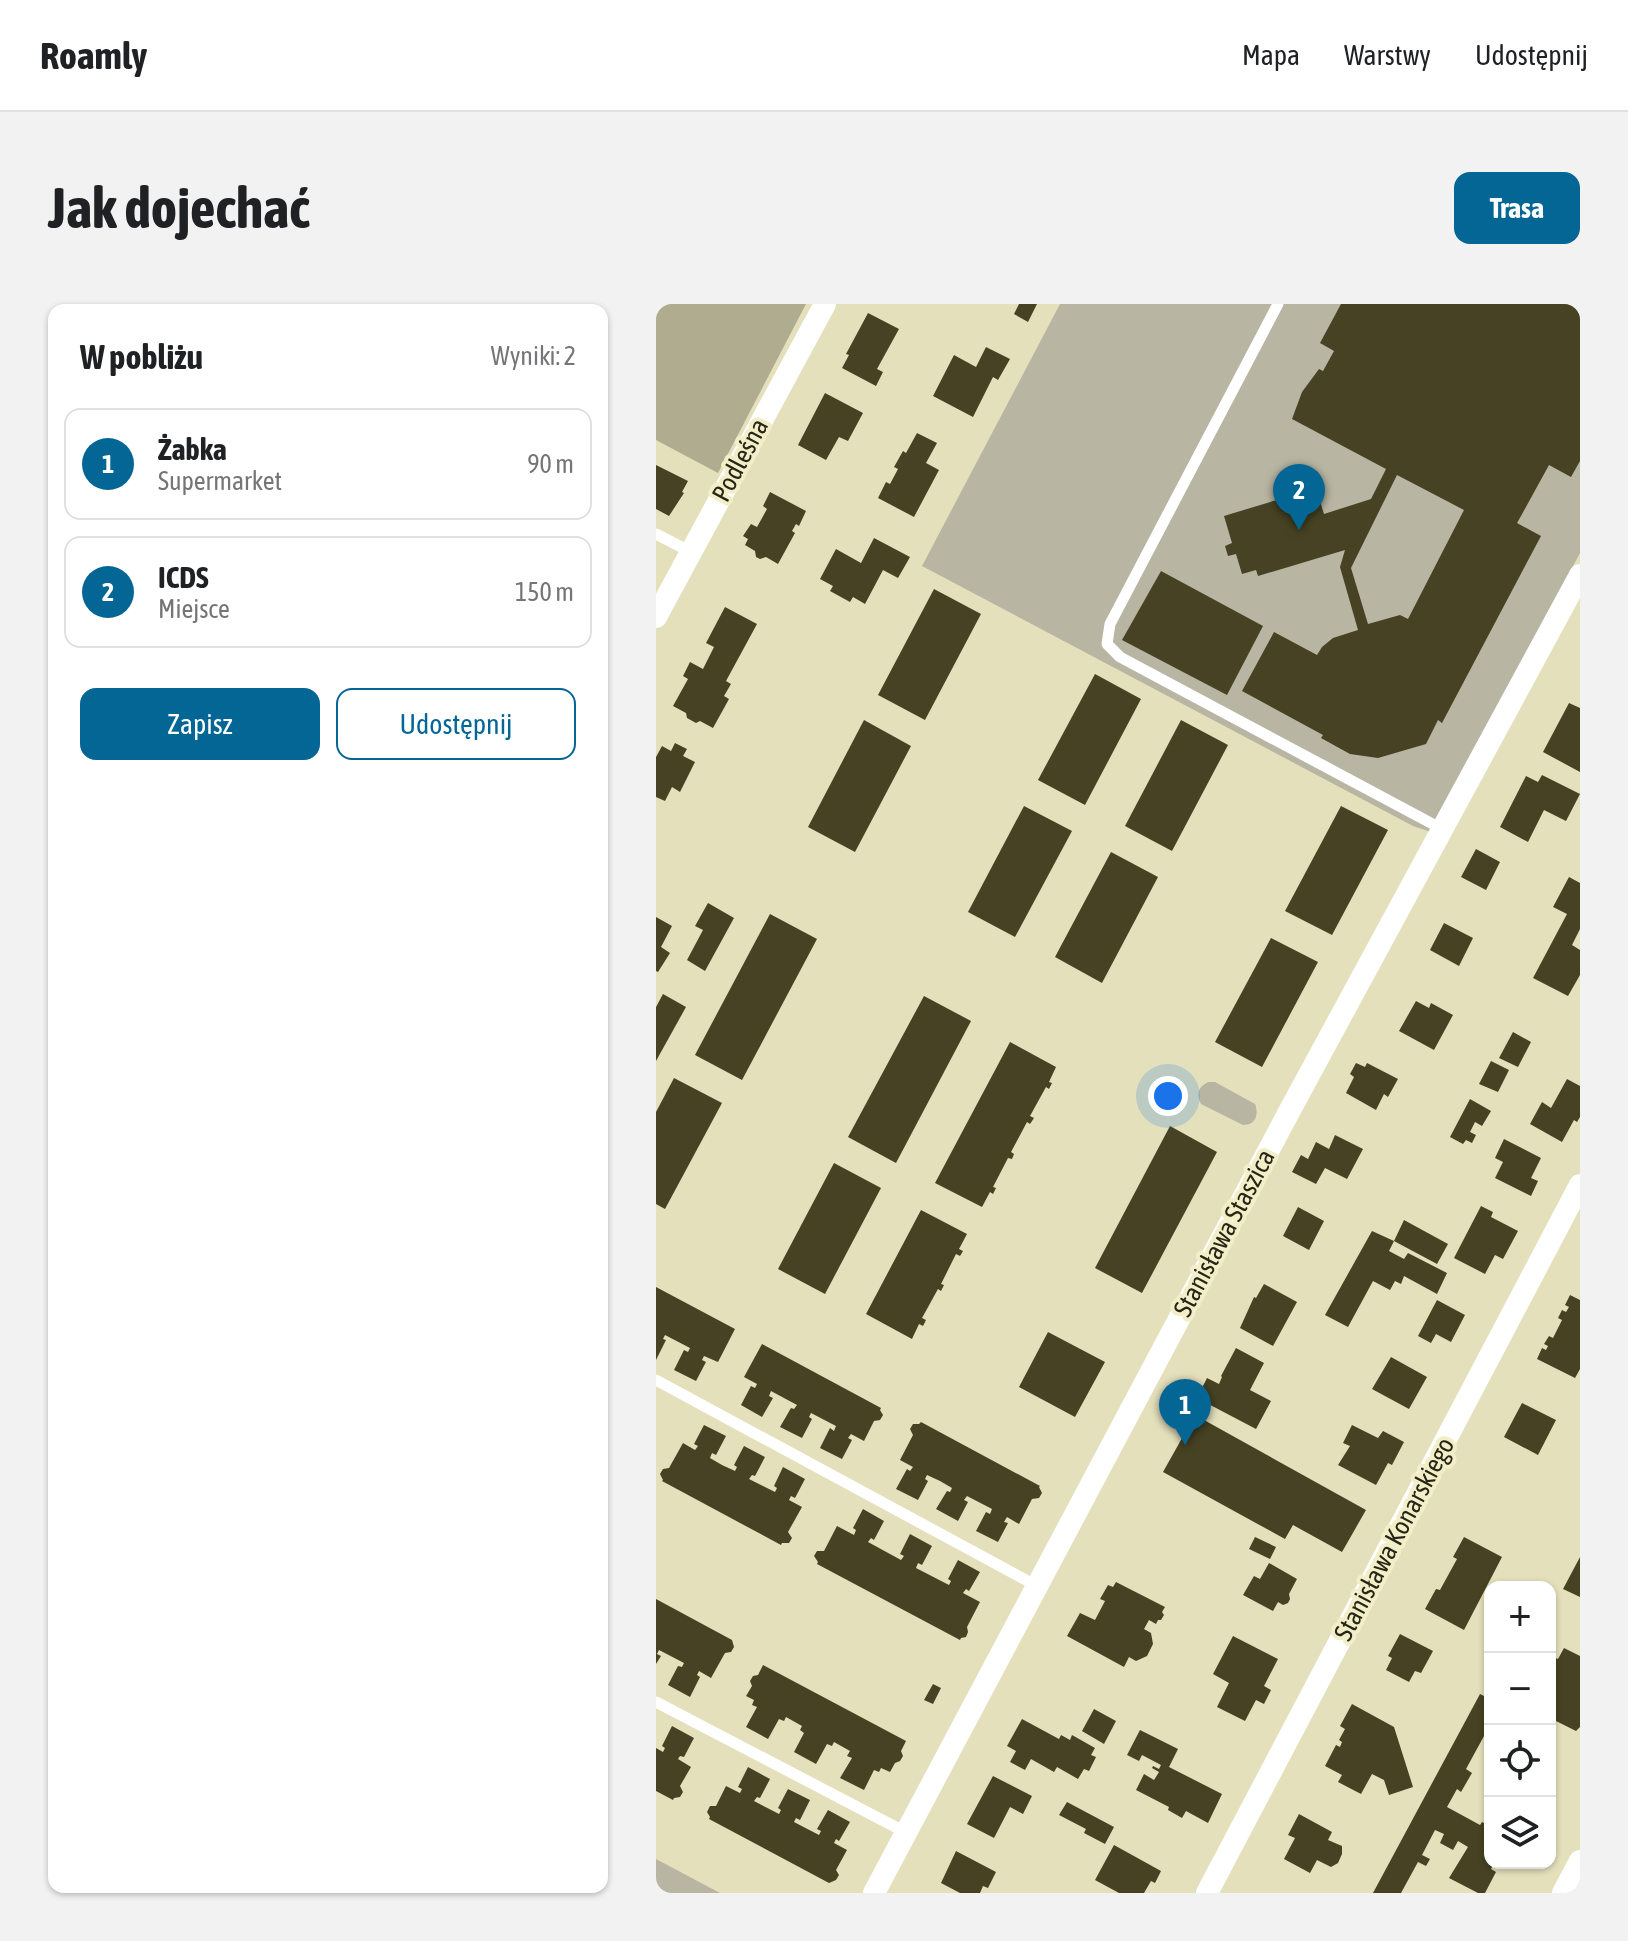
<!DOCTYPE html>
<html lang="pl">
<head>
<meta charset="utf-8">
<style>
  body { margin:0; font-family:"Asap Condensed",sans-serif; background:#f2f2f2; color:#202124 }
  .controls { position:absolute; right:24px; bottom:24px; display:grid; overflow:hidden; border-radius:16px; box-shadow:0 2px 6px #0004 }
  .controls button { width:72px; height:72px; display:grid; place-items:center; padding:0; border:0; border-bottom:2px solid #e0e0e0; background:#fff; color:#202124; font:40px sans-serif }
  .you { position:absolute; left:512px; top:792px; width:28px; height:28px; margin:-20px; border:6px solid #fff; border-radius:50%; background:#1a73e8; box-shadow:0 0 0 12px #1a73e833 }
  .badge { display:grid; place-items:center; width:52px; height:52px; border-radius:50%; background:#046695; color:#fff; font-size:26px; font-weight:700 }
  .pin { position:absolute; translate:-50% -66px; filter:drop-shadow(0 2px 4px #0008) }
  .pin::after { content:''; position:absolute; top:42px; width:28px; height:24px; background:inherit; clip-path:polygon(0 0,100% 0,50% 100%) }
  .list { margin:0; padding:0; list-style:none }
  h2 { display:flex; justify-content:space-between; align-items:center; height:104px; margin:0; padding:0 32px; font-size:34px }
  h2 small { font-size:26px; font-weight:400; color:#757577 }
  .list li { display:grid; grid-template-columns:52px 1fr auto; gap:24px; align-items:center; box-sizing:border-box; height:112px; margin:0 16px 16px; padding:0 16px; border:2px solid #e0e0e0; border-radius:16px }
  .list b { display:block; font-size:30px; white-space:nowrap }
  .list p { margin:0; font-size:26px; white-space:nowrap; color:#757577 }
  .list em { font-size:26px; font-style:normal; color:#757577 }
  .actions { display:flex; gap:16px; padding:24px 32px }
  .actions a { flex:1; padding:18px 0; border:2px solid #046695; border-radius:16px; text-align:center; font-size:28px; color:#046695 }
  .actions .main { background:#046695; color:#fff }
  .icon { flex:none; width:44px; height:44px; fill:none; stroke:currentColor; stroke-width:2; stroke-linecap:round; stroke-linejoin:round }
  .map { position:relative; flex:none; width:924px; height:1589px; overflow:hidden; border-radius:16px }
  header { display:flex; align-items:center; gap:48px; box-sizing:border-box; height:112px; padding:0 40px; background:#fff; border-bottom:2px solid #e0e0e0 }
  header strong { font-size:38px }
  nav { display:flex; gap:44px; margin-inline-start:auto; font-size:28px }
  .intro { display:flex; align-items:center; justify-content:space-between; box-sizing:border-box; height:192px; padding:0 48px }
  h1 { margin:0; font-size:56px }
  .button { padding:20px 36px; border-radius:16px; background:#046695; color:#fff; font-size:28px; font-weight:700 }
  main { display:flex; gap:48px; padding:0 48px }
  aside { flex:1; background:#fff; border-radius:16px; box-shadow:0 2px 6px #0004 }
  .map>svg:first-child { display:block }
</style>
</head>
<body>
<header>
<strong>Roamly</strong>
<nav><a>Mapa</a><a>Warstwy</a><a>Udostępnij</a></nav>
</header>
<div class="intro"><h1>Jak dojechać</h1><a class="button">Trasa</a></div>
<main>
<aside>
<h2>W pobliżu<small>Wyniki: 2</small></h2>
<ul class="list">
<li><span class="badge">1</span><div><b>Żabka</b><p>Supermarket</p></div><em>90 m</em></li>
<li><span class="badge">2</span><div><b>ICDS</b><p>Miejsce</p></div><em>150 m</em></li>
</ul>
<div class="actions"><a class="main">Zapisz</a><a>Udostępnij</a></div>
</aside>
<div class="map">
<svg width="924" height="1589" viewBox="0 0 924 1589">
  <rect width="100%" height="100%" fill="#e5e0bc"/>
  <g fill="#b8b5a2">
    <polygon points="404,0 924,0 924,249 775,528 757,522 266,262"/>
    <path d="M552 778H559L599 800C603 810 600 821 587 821L545 800C540 790 542 783 552 778Z"/>
    <polygon points="0,1555 64,1589 0,1589"/>
  </g>
  <polygon fill="#afac8f" points="0,0 150,0 62,169 0,136"/>
  <g fill="#464223" fill-rule="evenodd">
    <polygon points="363,0 381,0 372,18 358,10"/>
    <path d="M685 0H924V157L915 173 893 161 865 212 861 219 885 232 786 419 782 416 770 440 722 454 694 450 665 434 667 431 586 387 618 328 661 351 666 343 677 334 702 326 684 263 689 246 602 272 600 266 586 270 580 250 572 252 569 242 576 239 568 212 660 184 668 210 715 195 730 165 636 115 646 88 663 65 667 67 678 47 664 39ZM741 171 808 206 752 315 744 311 712 320 695 264Z"/>
    <polygon points="212,9 243,25 221,65 227,68 220,82 186,64 193,51 190,50"/>
    <polygon points="330,43 354,55 342,76 337,73 317,113 277,92 298,51 320,63"/>
    <polygon points="169,89 207,109 192,137 183,133 170,156 142,141"/>
    <polygon points="261,129 281,139 270,159 283,166 258,213 222,194 230,178 234,180 242,165 238,163 247,147 250,149"/>
    <polygon points="0,161 32,177 26,188 28,189 13,212 0,205"/>
    <polygon points="114,188 150,207 143,222 140,220 136,227 139,229 122,260 110,253 104,255 100,253 99,247 89,241 92,235 87,232 95,220 101,223 111,205 107,202"/>
    <polygon points="218,234 254,253 242,274 227,266 209,300 197,293 194,298 174,287 177,282 164,275 180,245 205,259"/>
    <polygon points="505,267 607,322 571,391 466,336"/>
    <polygon points="278,285 325,310 269,416 222,391"/>
    <polygon points="69,303 101,320 70,377 75,380 68,392 73,395 57,424 44,417 40,419 31,414 30,409 17,402 32,375 27,372 34,358 47,365 58,343 50,339"/>
    <polygon points="439,370 485,395 429,501 382,476"/>
    <polygon points="913,399 924,404 924,468 887,448"/>
    <polygon points="208,416 255,442 199,548 152,523"/>
    <polygon points="525,416 572,441 516,547 469,522"/>
    <polygon points="19,439 31,445 27,452 39,458 24,488 16,483 9,497 0,493 0,453 6,442 15,447"/>
    <polygon points="886,471 924,490 910,517 888,506 872,538 844,523 870,472 882,478"/>
    <polygon points="368,502 416,527 359,633 312,608"/>
    <polygon points="685,502 732,526 676,631 629,607"/>
    <polygon points="820,545 844,558 830,586 805,573"/>
    <polygon points="455,548 502,573 446,679 399,653"/>
    <polygon points="913,573 924,579 924,625 916,641 924,646 924,671 912,692 877,674 911,610 897,603"/>
    <polygon points="52,599 78,614 49,667 31,656 47,626 39,622"/>
    <polygon points="114,610 161,635 86,776 39,751"/>
    <polygon points="0,613 16,622 5,643 14,649 2,668 0,667"/>
    <polygon points="788,619 817,634 803,662 774,646"/>
    <polygon points="615,634 662,658 606,763 559,738"/>
    <polygon points="7,690 30,703 0,757 0,703"/>
    <polygon points="268,692 315,717 240,859 192,833"/>
    <polygon points="760,697 773,704 775,699 797,711 778,746 743,727"/>
    <polygon points="857,728 875,738 862,763 843,754"/>
    <polygon points="354,738 400,763 393,778 396,779 393,785 390,783 374,812 378,814 374,820 371,818 355,848 358,850 356,855 352,854 337,883 340,884 337,890 334,888 326,903 279,879"/>
    <polygon points="835,757 853,766 842,788 823,780"/>
    <polygon points="700,759 709,763 711,759 742,775 732,793 728,790 720,806 690,789 698,773 694,770"/>
    <polygon points="18,774 66,799 9,905 0,900 0,808"/>
    <polygon points="911,775 924,782 924,813 921,818 918,816 906,838 874,820 886,798 895,804"/>
    <polygon points="814,795 835,807 826,822 819,818 814,828 820,831 816,839 810,836 807,840 794,833"/>
    <polygon points="514,822 561,848 486,989 439,964"/>
    <polygon points="679,831 707,845 691,875 669,864 660,880 636,868 645,851 652,855 660,838 673,845"/>
    <polygon points="848,835 885,854 875,874 882,877 875,892 839,874 847,858 839,854"/>
    <polygon points="178,859 225,884 169,990 122,965"/>
    <polygon points="825,902 837,908 835,913 862,927 847,955 839,951 829,970 798,954"/>
    <polygon points="642,903 668,917 653,946 627,932"/>
    <polygon points="265,906 311,930 303,945 307,947 304,952 300,950 285,980 288,981 285,987 282,985 266,1014 270,1016 267,1022 263,1020 256,1035 210,1010"/>
    <polygon points="748,916 792,940 781,960 738,937"/>
    <polygon points="716,927 738,937 733,947 748,955 752,949 791,969 781,990 748,972 745,980 739,977 734,986 717,977 692,1023 669,1011"/>
    <polygon points="608,980 641,998 617,1042 584,1024 598,993 600,994"/>
    <polygon points="0,983 79,1025 62,1058 48,1052 46,1056 50,1058 40,1077 18,1066 28,1046 32,1048 34,1044 9,1031 7,1035 10,1036 0,1056"/>
    <polygon points="914,991 924,996 924,1065 919,1074 881,1055 886,1044 890,1046 892,1042 888,1040 893,1032 897,1034 906,1016 902,1014 906,1006 910,1008 913,1003 909,1001"/>
    <polygon points="781,996 809,1011 795,1038 780,1030 775,1039 762,1032"/>
    <polygon points="392,1028 449,1058 419,1113 363,1083"/>
    <polygon points="106,1040 225,1104 224,1106 227,1111 224,1116 218,1117 208,1137 195,1130 192,1134 196,1136 186,1155 164,1144 174,1124 178,1127 180,1122 155,1109 153,1113 156,1115 146,1134 124,1123 135,1104 138,1105 141,1101 115,1087 113,1092 117,1094 106,1113 85,1101 95,1082 99,1084 101,1080 88,1073"/>
    <polygon points="580,1044 608,1059 594,1086 615,1097 600,1125 541,1094 551,1074 563,1080 566,1073 565,1072"/>
    <polygon points="735,1053 771,1073 753,1105 716,1085"/>
    <polygon points="866,1099 900,1116 882,1151 848,1133"/>
    <polygon points="539,1111 710,1206 686,1248 637,1221 629,1235 507,1168"/>
    <polygon points="265,1118 384,1182 383,1183 386,1189 383,1194 376,1195 363,1220 351,1213 348,1218 352,1219 342,1238 320,1227 330,1208 334,1210 336,1205 311,1192 308,1196 312,1198 302,1217 280,1205 291,1187 294,1188 296,1184 284,1177 271,1171 269,1175 272,1177 262,1196 240,1185 251,1165 254,1167 257,1163 244,1156 257,1131 254,1125 257,1120 263,1120"/>
    <polygon points="48,1121 70,1132 60,1151 56,1149 54,1154 66,1161 79,1167 81,1163 78,1161 88,1142 109,1153 99,1172 96,1171 93,1175 119,1188 121,1184 118,1182 127,1163 149,1175 139,1194 135,1192 133,1196 146,1203 132,1228 136,1234 133,1239 126,1239 125,1241 6,1177 7,1176 4,1170 7,1165 13,1164 27,1139 39,1146 42,1142 38,1140"/>
    <polygon points="696,1121 722,1134 727,1127 748,1138 736,1161 732,1159 720,1181 682,1161 694,1142 687,1139"/>
    <polygon points="207,1205 228,1217 218,1236 215,1234 212,1238 245,1256 248,1252 244,1250 254,1230 276,1242 266,1261 262,1259 260,1264 293,1281 295,1277 292,1275 302,1256 324,1268 313,1287 310,1285 307,1289 324,1298 311,1323 312,1328 310,1333 305,1334 304,1336 161,1260 162,1258 158,1252 161,1247 168,1247 181,1222 198,1231 200,1226 197,1224"/>
    <polygon points="599,1233 620,1243 614,1255 593,1245"/>
    <polygon points="808,1233 846,1253 808,1326 769,1305 780,1285 784,1286 801,1255 797,1253"/>
    <polygon points="924,1253 924,1293 907,1285"/>
    <polygon points="613,1259 641,1275 633,1290 634,1295 632,1299 627,1301 622,1298 617,1307 587,1291 598,1272 604,1275"/>
    <polygon points="460,1278 509,1303 506,1308 508,1311 505,1316 502,1316 500,1320 493,1316 488,1325 495,1329 497,1340 491,1352 480,1357 473,1353 468,1363 411,1332 424,1309 439,1316 449,1297 444,1295 452,1281 457,1283"/>
    <polygon points="0,1295 76,1336 78,1343 75,1348 69,1349 55,1374 43,1367 41,1371 44,1373 34,1393 12,1381 22,1362 26,1363 28,1359 3,1346 1,1350 5,1352 0,1360"/>
    <polygon points="744,1330 777,1347 765,1369 759,1367 753,1378 730,1366 736,1354 732,1352"/>
    <polygon points="577,1332 622,1355 608,1382 615,1386 608,1400 600,1396 589,1417 561,1403 573,1379 557,1370"/>
    <polygon points="908,1344 924,1352 924,1423 920,1427 894,1414 894,1359 899,1354 902,1355"/>
    <polygon points="107,1361 250,1437 245,1447 247,1452 244,1457 239,1459 234,1468 225,1464 223,1468 218,1466 208,1486 184,1474 196,1454 191,1452 194,1447 178,1438 176,1442 171,1440 160,1460 138,1448 148,1429 144,1426 146,1422 130,1413 128,1417 123,1415 112,1435 90,1423 101,1403 96,1401 98,1396 90,1392 96,1382 94,1377 97,1372 102,1371"/>
    <polygon points="277,1380 285,1384 277,1400 268,1396"/>
    <polygon points="824,1390 834,1395 834,1421 810,1465 816,1469 805,1488 801,1485 791,1503 824,1521 826,1518 834,1522 834,1559 838,1559 835,1565 840,1568 829,1589 822,1589 793,1574 812,1543 802,1537 797,1546 784,1539 788,1530 779,1526 766,1551 774,1555 770,1562 762,1558 745,1589 717,1589"/>
    <polygon points="696,1400 738,1423 757,1483 733,1491 728,1476 716,1470 705,1490 682,1478 686,1471 669,1462 680,1441 684,1443 686,1438 683,1436 689,1425 684,1422"/>
    <polygon points="438,1405 460,1417 448,1440 426,1427"/>
    <polygon points="366,1415 403,1435 405,1431 414,1436 416,1431 439,1444 435,1451 440,1453 433,1467 428,1465 422,1475 401,1463 398,1468 375,1455 369,1466 354,1458 360,1447 351,1442"/>
    <polygon points="16,1422 38,1434 28,1453 24,1452 22,1455 35,1463 24,1482 27,1488 24,1493 18,1494 17,1496 0,1487 0,1444 7,1448 9,1444 6,1442"/>
    <polygon points="484,1426 522,1445 513,1463 566,1490 552,1519 530,1507 526,1514 512,1506 513,1503 480,1486 488,1470 498,1476 503,1468 496,1464 497,1462 503,1465 505,1461 486,1451 483,1457 471,1451"/>
    <polygon points="92,1463 114,1475 104,1494 101,1493 98,1497 123,1510 125,1506 122,1504 132,1485 154,1496 144,1516 140,1514 138,1518 163,1531 165,1527 161,1525 172,1506 194,1518 183,1537 180,1535 178,1539 191,1546 180,1566 183,1571 180,1576 173,1579 53,1515 54,1513 51,1508 54,1502 60,1502 70,1482 84,1489 86,1485 82,1483"/>
    <polygon points="337,1472 376,1492 367,1510 354,1503 338,1534 311,1520"/>
    <polygon points="411,1498 458,1523 449,1540 428,1529 430,1525 403,1511"/>
    <polygon points="643,1510 676,1528 672,1536 686,1542 686,1550 682,1559 675,1563 661,1556 654,1569 628,1555 639,1534 632,1531"/>
    <polygon points="458,1541 505,1567 499,1579 495,1577 488,1589 463,1589 439,1576"/>
    <polygon points="300,1547 340,1568 332,1584 327,1582 324,1589 304,1589 285,1579"/>
  </g>
  <g fill="none" stroke-linecap="round" stroke-linejoin="round">
    <g stroke="#fff" stroke-width="11">
      <polyline points="622,0 454,320 451,340 464,353 786,525"/>
      <polyline points="0,230 35,248"/>
      <polyline points="0,1076 381,1282"/>
      <polyline points="0,1398 251,1529"/>
    </g>
    <g stroke="#fff" stroke-width="22">
      <polyline points="0,313 169,0"/>
      <polyline points="218,1589 634,806 924,271"/>
      <polyline points="551,1589 924,881"/>
      <polyline points="907,1589 924,1557"/>
    </g>
  </g>
  <g text-anchor="middle" dominant-baseline="central" stroke-width="8" stroke-linejoin="round" paint-order="stroke">
    <g font-size="26" fill="#272517" stroke="#f2eec8">
      <text transform="translate(84 156) rotate(-62)">Podleśna</text>
      <text transform="translate(568 929) rotate(-62)">Stanisława Staszica</text>
      <text transform="translate(738 1235) rotate(-62)">Stanisława Konarskiego</text>
    </g>
  </g>
</svg>
<div class="controls">
<button>+</button>
<button>−</button>
<button><svg class="icon" aria-label="locate" viewBox="0 0 24 24"><circle cx="12" cy="12" r="6"/><path d="M12 2v4M12 18v4M2 12h4M18 12h4"/></svg></button>
<button><svg class="icon" aria-label="layers" viewBox="0 0 24 24"><path d="M12 4l9 5-9 5-9-5zM3 14l9 5 9-5"/></svg></button>
</div>
<div class="you"></div>
<div class="pin badge" style="left:529px;top:1141px">1</div>
<div class="pin badge" style="left:643px;top:226px">2</div>
</div>
</main>
</body>
</html>
